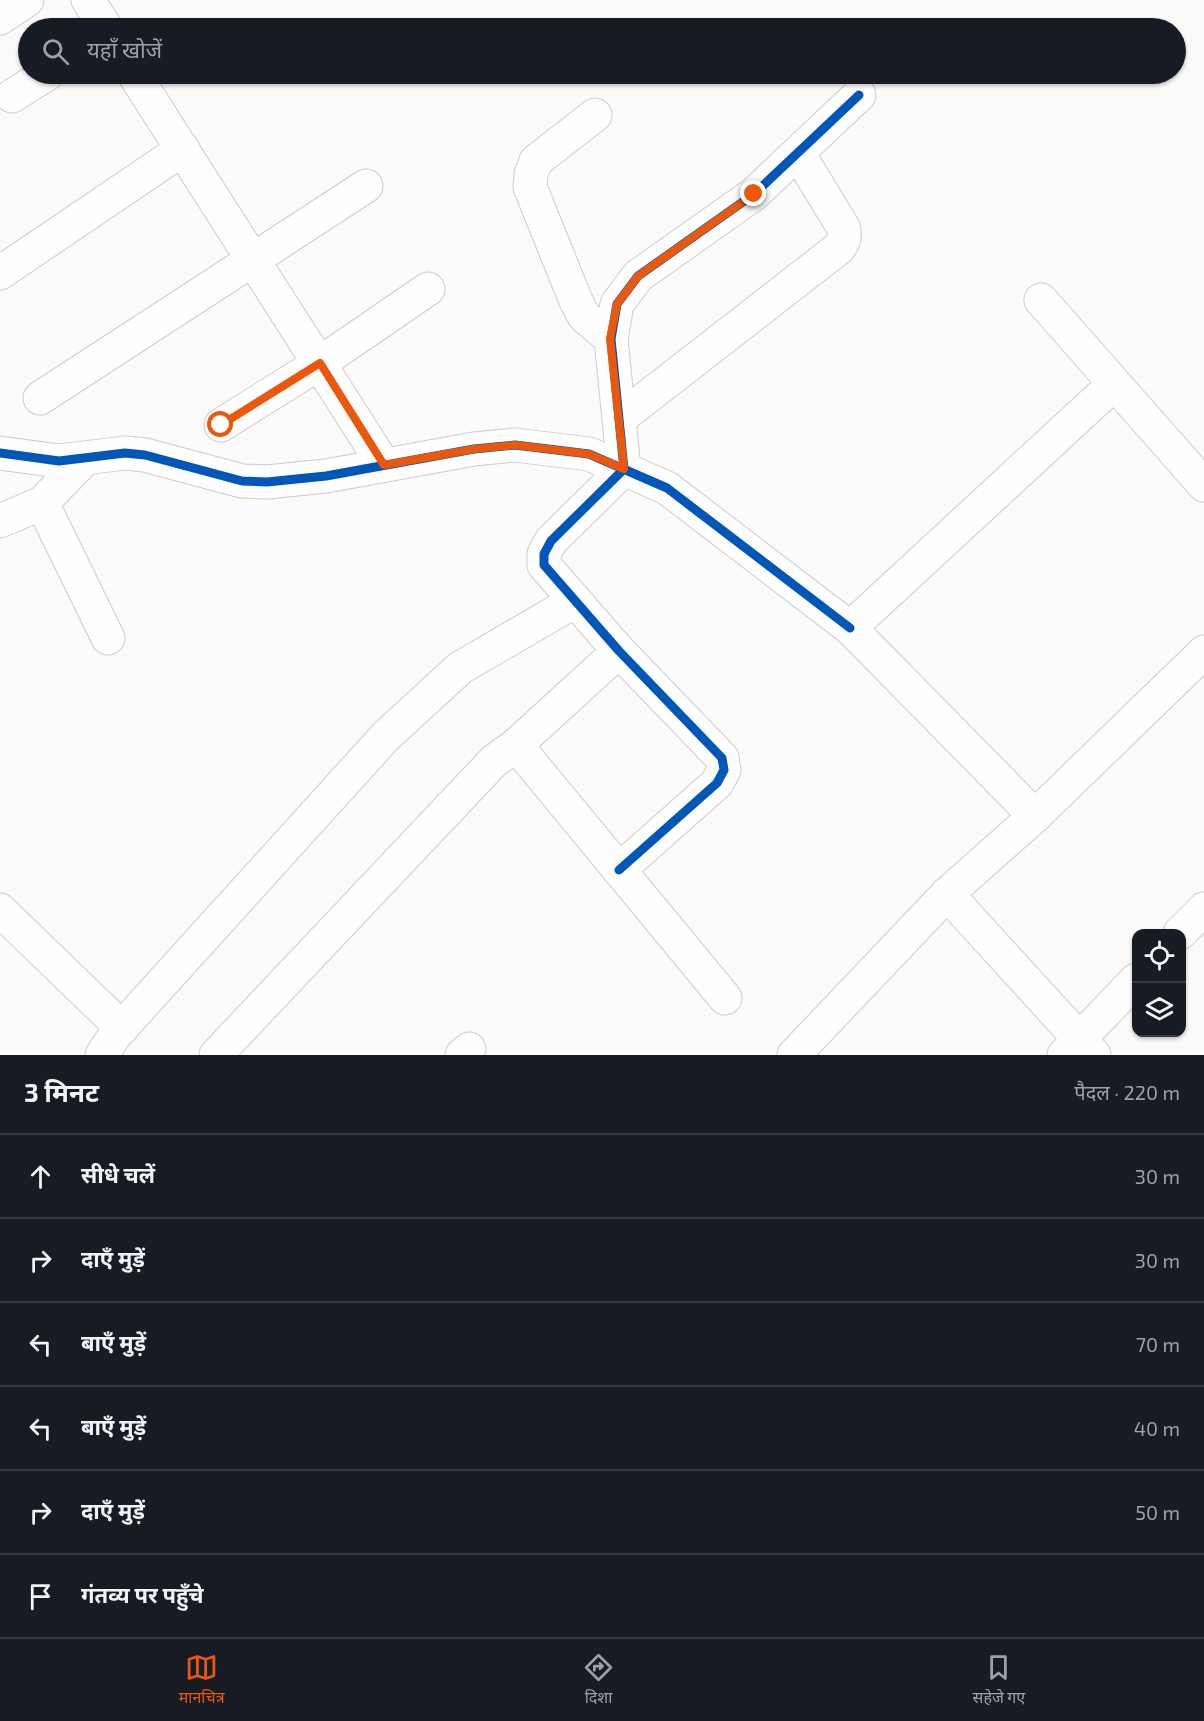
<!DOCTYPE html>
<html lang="hi">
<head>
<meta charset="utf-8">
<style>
  body { margin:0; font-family:"Exo 2","Noto Sans Devanagari",sans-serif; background:#20242c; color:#f1f3f6 }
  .controls { position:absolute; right:18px; bottom:18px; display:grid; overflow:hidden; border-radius:12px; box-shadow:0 2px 4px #0004 }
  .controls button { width:54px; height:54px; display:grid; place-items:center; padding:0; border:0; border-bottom:2px solid #363941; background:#171b24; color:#f1f3f6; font:30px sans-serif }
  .stop { position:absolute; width:18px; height:18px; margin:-14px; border:4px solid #ea580c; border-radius:50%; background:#fff }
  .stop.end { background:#ea580c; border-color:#fff; box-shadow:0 2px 6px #0008 }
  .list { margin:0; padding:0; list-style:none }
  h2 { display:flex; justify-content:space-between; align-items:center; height:78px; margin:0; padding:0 24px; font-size:26px }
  h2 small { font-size:20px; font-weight:400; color:#9ea1a6 }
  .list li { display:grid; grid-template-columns:39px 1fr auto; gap:18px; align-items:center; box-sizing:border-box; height:84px; padding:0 24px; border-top:2px solid #363941 }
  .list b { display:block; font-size:22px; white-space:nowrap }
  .list em { font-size:20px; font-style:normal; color:#9ea1a6 }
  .icon { flex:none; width:33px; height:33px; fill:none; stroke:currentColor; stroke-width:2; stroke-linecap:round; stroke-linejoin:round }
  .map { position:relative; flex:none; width:1204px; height:1055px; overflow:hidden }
  .search { position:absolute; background:#171b24; box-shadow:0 2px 4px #0004; left:18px; right:18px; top:18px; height:66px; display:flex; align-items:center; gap:15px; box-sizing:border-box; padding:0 21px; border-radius:33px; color:#9ea1a6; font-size:22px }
  .sheet { height:582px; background:#171b24 }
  nav { display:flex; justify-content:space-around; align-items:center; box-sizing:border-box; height:84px; border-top:2px solid #363941; background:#171b24; font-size:16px; color:#9ea1a6 }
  nav a { display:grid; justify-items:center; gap:3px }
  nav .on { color:#ea580c }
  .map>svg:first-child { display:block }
</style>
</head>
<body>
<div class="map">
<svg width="1204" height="1055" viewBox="0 0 1204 1055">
  <rect width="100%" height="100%" fill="#fcfbfa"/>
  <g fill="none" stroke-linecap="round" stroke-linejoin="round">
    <g stroke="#cfccca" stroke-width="35">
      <g id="minor">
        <polyline points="88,0 106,28"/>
        <polyline points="0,18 27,0"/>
        <polyline points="134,74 384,465"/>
        <polyline points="12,96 47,74"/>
        <polyline points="595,115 536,161 531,174 530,187 576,301 584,316 611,339"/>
        <polyline points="0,273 183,149"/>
        <polyline points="1041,300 1204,485"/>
        <polyline points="40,398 366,186"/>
        <path d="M619 419 839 248C844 241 846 236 843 227L798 153"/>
        <polyline points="221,425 320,363 428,289"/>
        <polyline points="0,453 59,461 125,453 145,455 242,481 267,482 326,476 474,449 515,445 589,454 667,488 850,628"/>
        <polyline points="42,503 108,638"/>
        <polyline points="0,521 42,503 86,458"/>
        <polyline points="516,745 619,651"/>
        <polyline points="1035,816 850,628 1114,384"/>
        <polyline points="619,870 717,783 724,770 722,758 619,651 544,565 544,554 551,541 624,469 611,339 617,304 638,276 754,194 859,95"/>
        <polyline points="947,894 1094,1055"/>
        <polyline points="0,910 122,1028"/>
        <polyline points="1180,933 1204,909"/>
        <polyline points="102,1055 115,1035 385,737 460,668 575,601"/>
        <polyline points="216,1055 494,761 516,745 725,998"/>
        <polyline points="462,1055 469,1049"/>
        <polyline points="794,1055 947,894 1035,816 1204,652"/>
        <polyline points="1064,1055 1136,980"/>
      </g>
    </g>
    <use href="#minor" stroke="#fffefe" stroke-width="33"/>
    <g stroke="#fff" stroke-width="13">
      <g id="cycleway">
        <polyline points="0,453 59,461 125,453 145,455 242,481 267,482 326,476 474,449 515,445 589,454 667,488 850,628"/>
        <polyline points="619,870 717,783 724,770 722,758 619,651 544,565 544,554 551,541 624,469 611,339 617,304 638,276 754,194 859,95"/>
      </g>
    </g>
    <use href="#cycleway" stroke="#0057b8" stroke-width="9"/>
  </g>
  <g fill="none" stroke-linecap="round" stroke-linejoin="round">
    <polyline stroke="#ea580c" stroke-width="8" points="221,425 320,363 384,465 474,449 515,445 589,454 624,469 610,339 617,304 638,276 754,194"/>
  </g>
</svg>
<div class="controls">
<button><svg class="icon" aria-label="locate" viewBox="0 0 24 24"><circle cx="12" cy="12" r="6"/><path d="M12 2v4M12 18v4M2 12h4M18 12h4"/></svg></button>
<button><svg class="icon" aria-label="layers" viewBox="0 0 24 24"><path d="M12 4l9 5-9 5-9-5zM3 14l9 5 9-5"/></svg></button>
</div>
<div class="stop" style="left:221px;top:425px"></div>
<div class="stop end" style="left:754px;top:194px"></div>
<div class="search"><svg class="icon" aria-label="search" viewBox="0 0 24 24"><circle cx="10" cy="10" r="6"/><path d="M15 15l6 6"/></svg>यहाँ खोजें</div>
</div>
<section class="sheet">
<h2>3 मिनट<small>पैदल · 220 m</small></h2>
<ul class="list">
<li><svg class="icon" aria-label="ahead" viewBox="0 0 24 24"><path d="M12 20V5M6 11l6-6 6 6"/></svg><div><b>सीधे चलें</b></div><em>30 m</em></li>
<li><svg class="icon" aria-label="right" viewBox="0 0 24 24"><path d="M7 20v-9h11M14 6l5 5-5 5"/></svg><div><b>दाएँ मुड़ें</b></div><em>30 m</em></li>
<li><svg class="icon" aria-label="left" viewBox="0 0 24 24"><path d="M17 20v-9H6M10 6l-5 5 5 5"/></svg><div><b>बाएँ मुड़ें</b></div><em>70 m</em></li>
<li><svg class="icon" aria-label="left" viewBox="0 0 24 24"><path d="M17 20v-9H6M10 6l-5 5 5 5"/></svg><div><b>बाएँ मुड़ें</b></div><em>40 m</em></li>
<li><svg class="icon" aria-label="right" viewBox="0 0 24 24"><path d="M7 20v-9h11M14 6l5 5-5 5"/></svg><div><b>दाएँ मुड़ें</b></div><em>50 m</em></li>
<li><svg class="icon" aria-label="arrive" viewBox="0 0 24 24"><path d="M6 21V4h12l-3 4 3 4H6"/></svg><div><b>गंतव्य पर पहुँचे</b></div></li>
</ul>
</section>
<nav>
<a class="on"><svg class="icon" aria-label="map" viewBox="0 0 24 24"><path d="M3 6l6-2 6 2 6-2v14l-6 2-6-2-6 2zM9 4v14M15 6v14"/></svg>मानचित्र</a>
<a><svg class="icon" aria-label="directions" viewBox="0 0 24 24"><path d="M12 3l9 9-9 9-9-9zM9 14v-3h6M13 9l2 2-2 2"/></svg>दिशा</a>
<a><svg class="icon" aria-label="saved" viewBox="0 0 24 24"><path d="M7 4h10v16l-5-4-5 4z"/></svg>सहेजे गए</a>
</nav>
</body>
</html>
